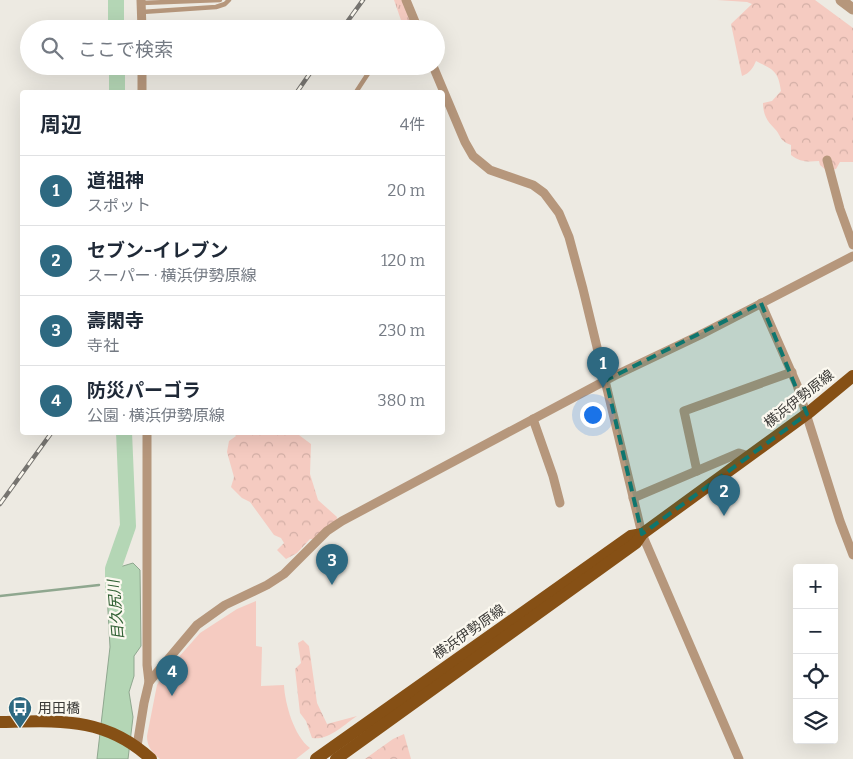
<!DOCTYPE html>
<html lang="ja">
<head>
<meta charset="utf-8">
<style>
  body { margin:0; font-family:Bitter,"Noto Sans JP",serif; background:#f6f6f7; color:#1f2937 }
  .controls { position:absolute; right:15px; bottom:15px; display:grid; overflow:hidden; border-radius:5px; box-shadow:0 5px 20px #0002 }
  .controls button { width:45px; height:45px; display:grid; place-items:center; padding:0; border:0; border-bottom:1px solid #e0e1e3; background:#fff; color:#1f2937; font:25px sans-serif }
  .you { position:absolute; left:592px; top:414px; width:18px; height:18px; margin:-12px; border:4px solid #fff; border-radius:50%; background:#1a73e8; box-shadow:0 0 0 8px #1a73e833 }
  .badge { display:grid; place-items:center; width:32px; height:32px; border-radius:50%; background:#2e6981; color:#fff; font-size:16px; font-weight:700 }
  .pin { position:absolute; translate:-50% -41px; filter:drop-shadow(0 1px 2px #0008) }
  .pin::after { content:''; position:absolute; top:26px; width:18px; height:15px; background:inherit; clip-path:polygon(0 0,100% 0,50% 100%) }
  .list { margin:0; padding:0; list-style:none }
  h2 { display:flex; justify-content:space-between; align-items:center; height:65px; margin:0; padding:0 20px; font-size:21px }
  h2 small { font-size:16px; font-weight:400; color:#747a83 }
  .list li { display:grid; grid-template-columns:32px 1fr auto; gap:15px; align-items:center; box-sizing:border-box; height:70px; padding:0 20px; border-top:1px solid #e0e1e3 }
  .list b { display:block; font-size:19px; white-space:nowrap }
  .list p { margin:0; font-size:16px; white-space:nowrap; color:#747a83 }
  .list em { font-size:16px; font-style:normal; color:#747a83 }
  .icon { flex:none; width:28px; height:28px; fill:none; stroke:currentColor; stroke-width:2; stroke-linecap:round; stroke-linejoin:round }
  .map { position:relative; flex:none; width:853px; height:759px; overflow:hidden }
  .search { position:absolute; background:#fff; box-shadow:0 5px 20px #0002; left:20px; top:20px; width:425px; height:55px; display:flex; align-items:center; gap:12px; box-sizing:border-box; padding:0 18px; border-radius:28px; color:#747a83; font-size:19px }
  .panel { position:absolute; background:#fff; box-shadow:0 5px 20px #0002; left:20px; top:90px; width:425px; height:345px; border-radius:5px }
  .map>svg:first-child { display:block }
</style>
</head>
<body>
<div class="map">
<svg width="853" height="759" viewBox="0 0 853 759">
  <defs>
    <pattern id="grass-tufts" width="24" height="20" patternUnits="userSpaceOnUse" patternTransform="scale(1.25)"><rect width="24" height="20" fill="#f5cbc1"/><path d="M3 7l-1-3M5 7V3M7 7l1-3M15 17l-1-3M17 17v-4M19 17l1-3" fill="none" stroke="#d3afa6"/></pattern>
    <pattern id="forest-crowns" width="20" height="18" patternUnits="userSpaceOnUse" patternTransform="scale(1.25)"><rect width="20" height="18" fill="#f5cbc1"/><path d="M2 6a3 3 0 1 1 6 0M12 15a3 3 0 1 1 6 0" fill="none" stroke="#d3afa6"/></pattern>
  </defs>
  <rect width="100%" height="100%" fill="#edeae2"/>
  <polygon fill="url(#grass-tufts)" points="394,0 403,0 413,25 411,29 389,29 402,23"/>
  <g fill="url(#forest-crowns)">
    <path d="M717 0H815L853 28V162H840L836 169 827 171 820 165 819 161C807 162 800 162 791 155V145C778 140 782 136 774 128 767 121 763 114 763 103L772 101 781 91C778 70 773 70 756 61 753 68 750 73 742 76L731 24 752 4 747 2Z"/>
    <polygon points="234,433 299,433 299,435 311,444 310,474 318,500 337,517 336,525 319,540 310,539 297,553 286,559 277,550 284,543 281,538 274,535 250,502 242,498 231,487 234,477 227,452 229,441 236,436"/>
    <path d="M303 640 309 646 317 703 327 724 357 716C345 724 328 741 312 738L306 721 300 713 295 669 301 663 298 643Z"/>
    <polygon points="404,734 411,759 365,759 393,739"/>
  </g>
  <path fill="#f5cbc1" d="M256 601V646L262 647 261 686 284 685C285 704 294 736 310 748L296 759H160C152 752 147 747 147 736L157 685 163 675 200 633 237 609Z"/>
  <polygon fill="#b4d6b5" stroke="#8fa78f" points="133,563 140,570 141,646 134,656 134,676 129,692 133,717 128,759 97,759 110,647 106,575 113,569"/>
  <g fill="none" stroke-linecap="round" stroke-linejoin="round">
    <polyline stroke="#8fa78f" stroke-width="2.5" points="0,596 99,585"/>
    <g stroke="#b4d6b5" stroke-width="16">
      <polyline points="116,0 116,29"/>
      <polyline points="117,92 117,66"/>
      <polyline points="113,590 113,569 128,526 124,432"/>
    </g>
    <g stroke="#b6977c" stroke-width="4.5">
      <polyline points="141,3 220,0"/>
      <polyline points="142,12 216,7 225,4 229,0"/>
      <polyline points="356,92 373,66"/>
    </g>
    <g stroke="#b6977c" stroke-width="9">
      <polyline points="141,0 142,29"/>
      <polyline points="406,0 418,29"/>
      <polyline points="142,66 142,92"/>
      <polyline points="433,66 465,142 473,156 490,170 533,185 544,193 559,213 569,237 583,289 642,534 739,759"/>
      <polyline points="827,160 840,209 853,245"/>
      <polyline points="761,303 797,385 840,521 853,555"/>
      <polyline points="533,419 553,476 560,503"/>
      <polyline points="697,471 684,411 792,372"/>
      <polyline points="633,498 739,453 749,456"/>
      <polyline points="149,682 197,625 225,605 267,585 284,574 327,531 342,521 614,376 700,335 853,256"/>
      <polyline points="137,746 144,703 149,682 147,665 147,432"/>
    </g>
    <polyline stroke="#b6977c" stroke-width="11" points="841,0 853,9"/>
    <g stroke="#865015" stroke-width="12">
      <path d="M0 722C58 721 105 716 151 759"/>
      <polyline points="316,759 631,536 642,534"/>
      <polyline points="336,759 636,543 642,534 807,414 853,376"/>
    </g>
    <g stroke="#767470" stroke-width="4.5">
      <g id="rail">
        <polyline points="342,29 363,0"/>
        <polyline points="297,92 315,66"/>
        <polyline points="0,504 52,432"/>
      </g>
    </g>
    <use href="#rail" stroke="#fbf8ef" stroke-width="2.5" stroke-dasharray="8" stroke-linecap="butt"/>
  </g>
  <path fill="#0f766e" fill-opacity="0.2" stroke="#0f766e" stroke-width="4" stroke-dasharray="10 6" stroke-linejoin="round" d="M761 303 807 414 642 534 606 380Z"/>
  <defs>
    <g id="bus-pin" transform="scale(1.25)"><path d="M0 17L-7.5 6A9.5 9.5 0 1 1 7.5 6Z" fill="#2e6981" stroke="#fbf8ef"/><path d="M-5-6H5V4H4V6H2V4H-2V6H-4V4H-5ZM-3.5-4V0h7V-4ZM-3.5 1.2v1.5H-2V1.2ZM2 1.2v1.5H3.5V1.2Z" fill="#fff"/></g>
  </defs>
  <g fill-rule="evenodd">
    <use href="#bus-pin" x="20" y="708"/>
  </g>
  <g text-anchor="middle" dominant-baseline="central" stroke-width="4.5" stroke-linejoin="round" paint-order="stroke">
    <g font-size="14" fill="#3a3936" stroke="#fbf8ef">
      <text transform="translate(799 399) rotate(-38)">横浜伊勢原線</text>
      <text transform="translate(469 632) rotate(-35)">横浜伊勢原線</text>
    </g>
    <g font-size="14" fill="#3a3936" stroke="#fbf8ef" text-anchor="start">
      <text x="38" y="708">用田橋</text>
    </g>
    <g font-size="15" font-style="italic" fill="#306033" stroke="#fbf8ef">
      <text transform="translate(116 610) rotate(-95)">目久尻川</text>
    </g>
  </g>
</svg>
<div class="controls">
<button>+</button>
<button>−</button>
<button><svg class="icon" aria-label="locate" viewBox="0 0 24 24"><circle cx="12" cy="12" r="6"/><path d="M12 2v4M12 18v4M2 12h4M18 12h4"/></svg></button>
<button><svg class="icon" aria-label="layers" viewBox="0 0 24 24"><path d="M12 4l9 5-9 5-9-5zM3 14l9 5 9-5"/></svg></button>
</div>
<div class="you"></div>
<div class="pin badge" style="left:603px;top:388px">1</div>
<div class="pin badge" style="left:724px;top:516px">2</div>
<div class="pin badge" style="left:332px;top:585px">3</div>
<div class="pin badge" style="left:172px;top:696px">4</div>
<div class="search"><svg class="icon" aria-label="search" viewBox="0 0 24 24"><circle cx="10" cy="10" r="6"/><path d="M15 15l6 6"/></svg>ここで検索</div>
<section class="panel">
<h2>周辺<small>4件</small></h2>
<ul class="list">
<li><span class="badge">1</span><div><b>道祖神</b><p>スポット</p></div><em>20 m</em></li>
<li><span class="badge">2</span><div><b>セブン-イレブン</b><p>スーパー · 横浜伊勢原線</p></div><em>120 m</em></li>
<li><span class="badge">3</span><div><b>壽閑寺</b><p>寺社</p></div><em>230 m</em></li>
<li><span class="badge">4</span><div><b>防災パーゴラ</b><p>公園 · 横浜伊勢原線</p></div><em>380 m</em></li>
</ul>
</section>
</div>
</body>
</html>
